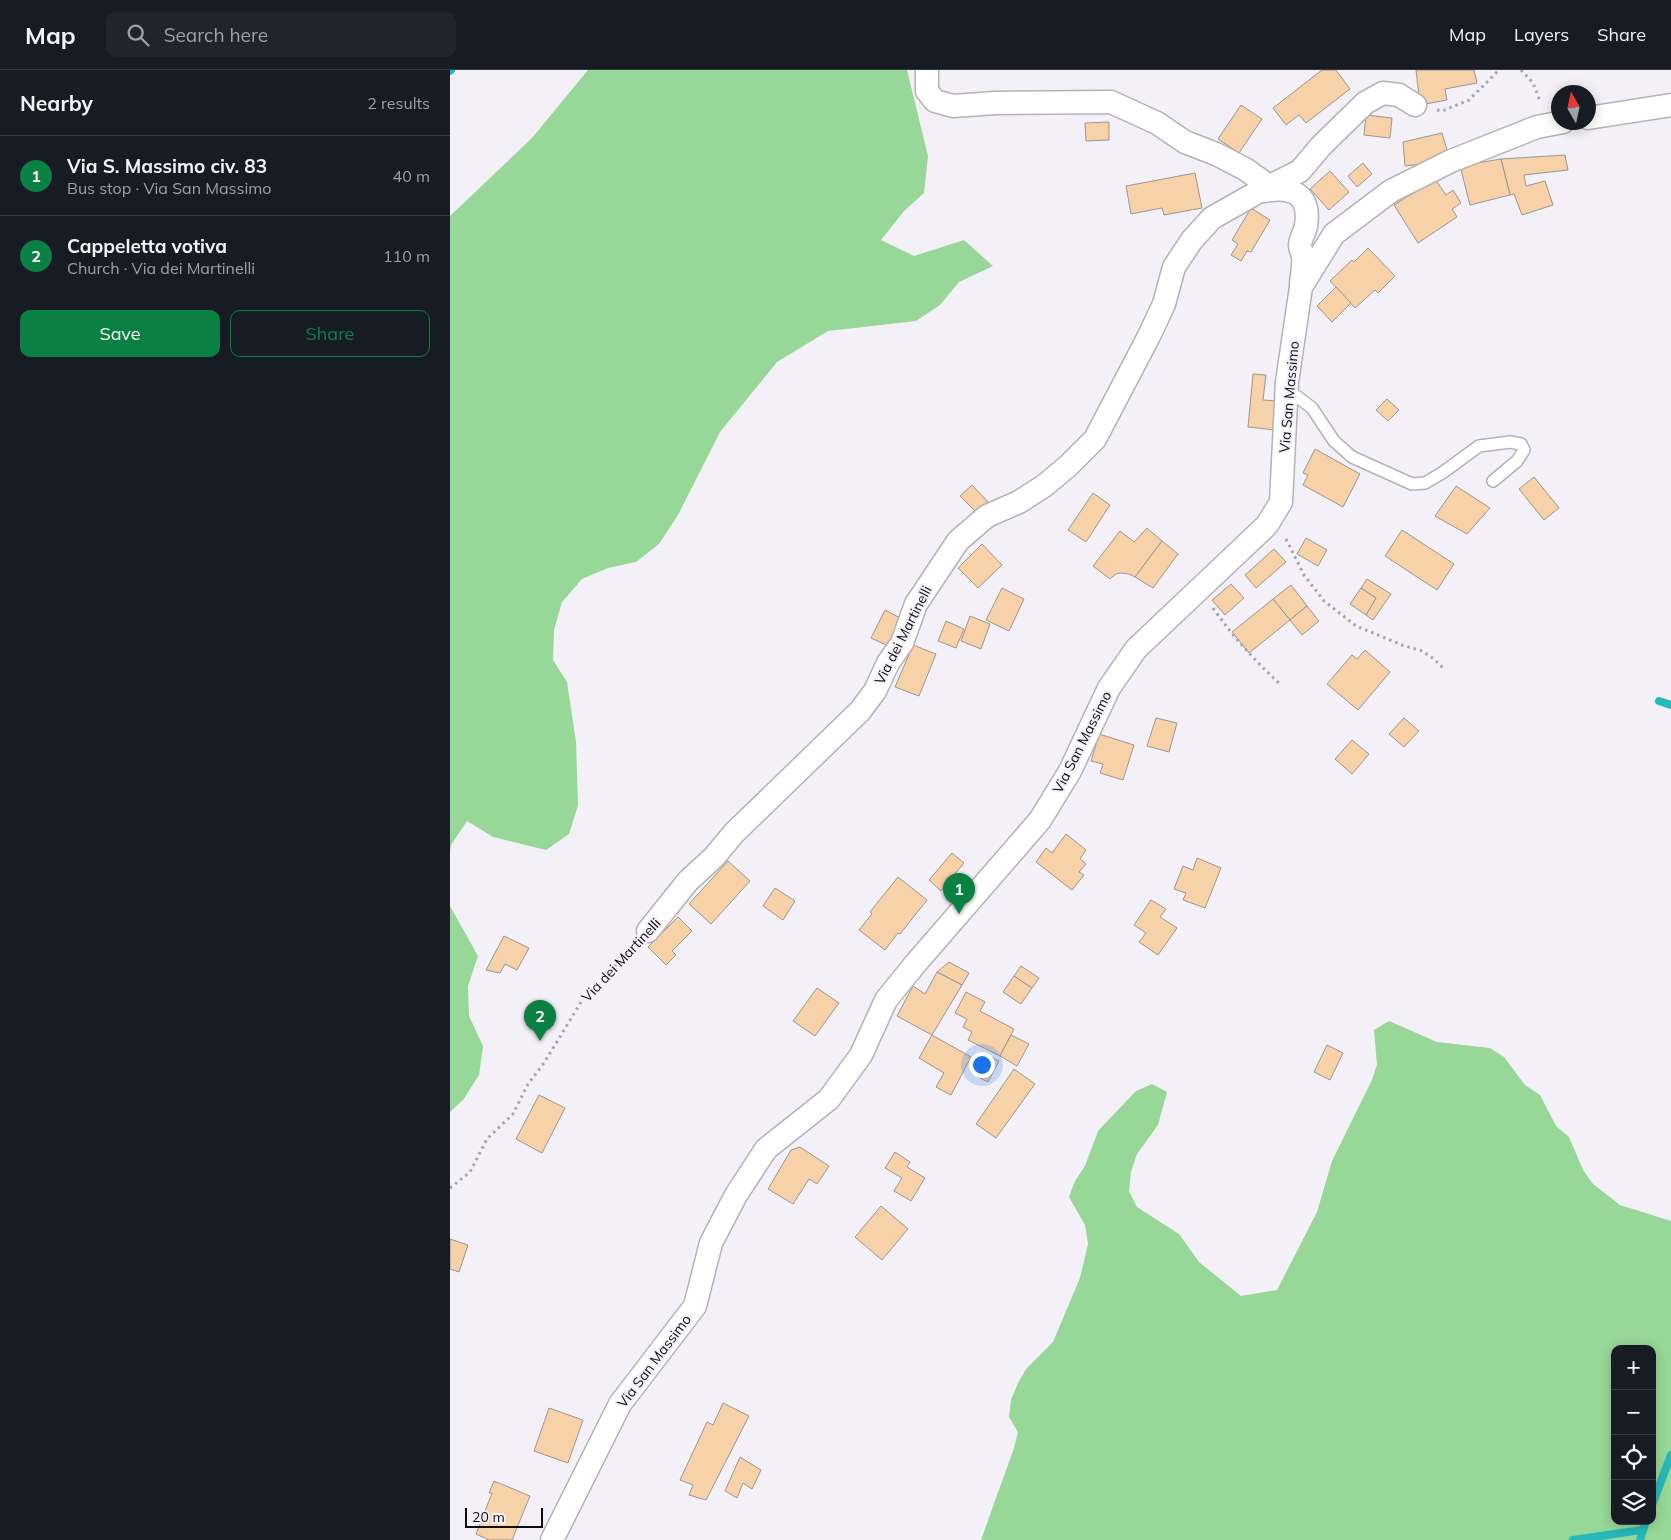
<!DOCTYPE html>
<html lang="en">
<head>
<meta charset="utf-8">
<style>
  body { margin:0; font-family:Mulish,sans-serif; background:#20242c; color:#f1f3f6 }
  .controls { position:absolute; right:15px; bottom:15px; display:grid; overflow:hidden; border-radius:10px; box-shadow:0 2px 12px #0003 }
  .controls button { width:45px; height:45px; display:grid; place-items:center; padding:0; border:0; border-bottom:1px solid #363941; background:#171b24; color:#f1f3f6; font:25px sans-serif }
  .compass { position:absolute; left:1101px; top:15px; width:45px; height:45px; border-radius:50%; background:#171b24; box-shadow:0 2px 12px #0003; rotate:351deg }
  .scale { position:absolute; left:15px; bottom:12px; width:78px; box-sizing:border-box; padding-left:5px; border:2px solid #0d0c0e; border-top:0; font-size:14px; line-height:18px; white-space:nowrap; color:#0d0c0e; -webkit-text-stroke:4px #f3f1f7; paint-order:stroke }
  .you { position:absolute; left:531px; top:994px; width:18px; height:18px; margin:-12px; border:4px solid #fff; border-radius:50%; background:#1a73e8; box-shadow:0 0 0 8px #1a73e833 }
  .badge { display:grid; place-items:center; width:32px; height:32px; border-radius:50%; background:#0b8043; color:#fff; font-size:16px; font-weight:700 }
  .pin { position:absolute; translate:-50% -41px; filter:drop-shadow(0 1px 2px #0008) }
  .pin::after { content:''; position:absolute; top:26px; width:18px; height:15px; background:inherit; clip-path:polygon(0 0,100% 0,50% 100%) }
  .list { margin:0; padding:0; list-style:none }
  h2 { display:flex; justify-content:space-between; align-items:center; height:65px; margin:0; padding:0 20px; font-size:21px }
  h2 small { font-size:16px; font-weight:400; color:#9ea1a6 }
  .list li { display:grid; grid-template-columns:32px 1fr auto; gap:15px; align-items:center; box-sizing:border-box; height:80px; padding:0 20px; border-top:1px solid #363941 }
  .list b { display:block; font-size:19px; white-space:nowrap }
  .list p { margin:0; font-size:16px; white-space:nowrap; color:#9ea1a6 }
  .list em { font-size:16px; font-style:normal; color:#9ea1a6 }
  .actions { display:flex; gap:10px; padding:15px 20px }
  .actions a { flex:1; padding:11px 0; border:1px solid #0b8043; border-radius:10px; text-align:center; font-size:18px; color:#0b8043 }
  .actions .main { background:#0b8043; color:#fff }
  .icon { flex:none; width:28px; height:28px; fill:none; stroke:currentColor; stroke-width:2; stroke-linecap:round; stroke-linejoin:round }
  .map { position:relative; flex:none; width:1221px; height:1470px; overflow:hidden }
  header { display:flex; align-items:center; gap:30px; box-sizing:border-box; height:70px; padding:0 25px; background:#171b24; border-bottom:1px solid #363941 }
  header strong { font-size:24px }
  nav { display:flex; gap:28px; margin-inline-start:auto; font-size:18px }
  .search { width:350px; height:45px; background:#20242c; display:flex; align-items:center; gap:12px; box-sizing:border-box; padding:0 18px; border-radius:10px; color:#9ea1a6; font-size:19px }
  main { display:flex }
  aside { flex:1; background:#171b24 }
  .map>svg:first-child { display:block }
</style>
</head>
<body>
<header>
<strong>Map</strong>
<div class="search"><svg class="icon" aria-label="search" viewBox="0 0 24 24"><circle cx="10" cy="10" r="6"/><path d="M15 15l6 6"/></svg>Search here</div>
<nav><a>Map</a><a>Layers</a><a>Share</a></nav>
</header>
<main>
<aside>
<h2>Nearby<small>2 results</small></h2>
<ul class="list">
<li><span class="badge">1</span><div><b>Via S. Massimo civ. 83</b><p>Bus stop · Via San Massimo</p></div><em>40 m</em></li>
<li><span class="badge">2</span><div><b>Cappeletta votiva</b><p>Church · Via dei Martinelli</p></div><em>110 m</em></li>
</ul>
<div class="actions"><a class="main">Save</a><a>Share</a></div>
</aside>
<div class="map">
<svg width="1221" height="1470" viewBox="0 0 1221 1470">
  <rect width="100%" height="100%" fill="#f3f1f7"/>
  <g fill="#97d797" fill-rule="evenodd">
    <polygon points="138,0 457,0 478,86 474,123 454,141 431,170 464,186 514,170 543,196 509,212 490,235 466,251 378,261 327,292 270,362 228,445 209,474 186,492 158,498 132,509 112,532 104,560 103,590 117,612 126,672 128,735 119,764 96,780 43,767 17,751 1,775 0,781 0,146 82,68"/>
    <polygon points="0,836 28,886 18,916 19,946 33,976 29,1005 13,1030 0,1042"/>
    <path d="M939 951 987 972 1040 978 1054 987 1075 1015 1090 1025 1106 1056 1119 1067 1133 1100 1143 1114 1170 1135 1221 1151V1470H531L564 1378 568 1362 559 1347 561 1330 568 1313 576 1299 603 1272 630 1208 638 1174 635 1155 619 1127 625 1111 635 1096 648 1061 686 1021 702 1014 717 1022 708 1055 687 1084 681 1102 679 1121 687 1137 729 1164 749 1192 791 1226 827 1220 867 1142 882 1091 922 1010 927 994 924 960ZM1165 1279H1202V1451H1165Z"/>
  </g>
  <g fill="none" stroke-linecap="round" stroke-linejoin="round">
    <g stroke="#27b8b9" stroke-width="8">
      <polyline points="0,1 1,0"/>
      <polyline points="1209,631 1221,635"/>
      <polyline points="1202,1435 1221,1385"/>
      <polyline points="1123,1470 1192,1460"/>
      <polyline points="1190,1470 1196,1451"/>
    </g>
  </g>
  <g fill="#f7d1a8" stroke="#9a9793">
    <polygon points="872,0 886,0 900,19 856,53 849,45 836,55 823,38"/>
    <polygon points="966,0 1024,0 1027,13 995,19 997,30 970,35"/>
    <polygon points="791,35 812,49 789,83 768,69"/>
    <polygon points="916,45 942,48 940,68 914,65"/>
    <polygon points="659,52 659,70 636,71 635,53"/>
    <polygon points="992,63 998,83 981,93 955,96 953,72"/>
    <polygon points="1115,85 1118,100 1074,105 1076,116 1095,111 1103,135 1072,145 1064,124 1060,125 1051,89"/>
    <polygon points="1051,89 1060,125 1020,135 1010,96"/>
    <polygon points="913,93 922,104 907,117 898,106"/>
    <polygon points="880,101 899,122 879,140 860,119"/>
    <polygon points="745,103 752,138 714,145 712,138 681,144 676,116"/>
    <polygon points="985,109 996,125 1003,120 1011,133 1002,139 1007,147 968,173 944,135"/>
    <polygon points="801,138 820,150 801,182 797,181 791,191 781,185 788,174 782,170"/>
    <polygon points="918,178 945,206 928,223 925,220 905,238 880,211 902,190 904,192"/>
    <polygon points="886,217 901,233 882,252 867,236"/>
    <polygon points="803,304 816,305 813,330 828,331 825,360 798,357"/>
    <polygon points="937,329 949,340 938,351 926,340"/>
    <polygon points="865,379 910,404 893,437 853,415 858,405 853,403"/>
    <polygon points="1084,407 1109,438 1094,450 1069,419"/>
    <polygon points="522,415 539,433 528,444 510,426"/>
    <polygon points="1006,416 1040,438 1017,464 985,446"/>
    <polygon points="643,423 660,435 636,472 618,460"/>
    <polygon points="697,458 712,471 685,507 679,504 670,503 666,504 660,509 643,496 670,461 684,472"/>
    <polygon points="952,460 1004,494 987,520 935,486"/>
    <polygon points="856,468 877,480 868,496 847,484"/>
    <polygon points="712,471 728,484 703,518 685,507"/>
    <polygon points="532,474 552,495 528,518 508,498"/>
    <polygon points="824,479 836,492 806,518 795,505"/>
    <polygon points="917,509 941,524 923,550 916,545 926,528 911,518"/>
    <polygon points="781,514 794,528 775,545 762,530"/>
    <polygon points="841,515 857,536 840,550 823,529"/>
    <polygon points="552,518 574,529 559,561 536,550"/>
    <polygon points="911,518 926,528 916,545 900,534"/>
    <polygon points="823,529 840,550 799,583 782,562"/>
    <polygon points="857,536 869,551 852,565 840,550"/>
    <polygon points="435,540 458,552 445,579 421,568"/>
    <polygon points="520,546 540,554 531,579 511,571"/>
    <polygon points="496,551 514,559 506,578 488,571"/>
    <polygon points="463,575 486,584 469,626 445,617"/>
    <polygon points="915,580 940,602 908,640 877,614 902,585 907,589"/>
    <polygon points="706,648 727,653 719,682 697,676"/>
    <polygon points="954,648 969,661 954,677 939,664"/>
    <polygon points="649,664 684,675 673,710 650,703 653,694 641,691"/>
    <polygon points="902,670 919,684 902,704 885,689"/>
    <polygon points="616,764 636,780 630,789 636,794 629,802 634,805 622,820 586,792 596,778 602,783"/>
    <polygon points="502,783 514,793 491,821 479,810"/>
    <polygon points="747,788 771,798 755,838 733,830 736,823 724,819 733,796 743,800"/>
    <polygon points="278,791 300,811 261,854 239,834"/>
    <polygon points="448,807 477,830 450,864 448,863 435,880 409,860 422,844 420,842"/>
    <polygon points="325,818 345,831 333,850 313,836"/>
    <polygon points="701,830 716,839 710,847 727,858 708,885 689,872 696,863 684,855"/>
    <polygon points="228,847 242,861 222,881 226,885 216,895 198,877"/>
    <polygon points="54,866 79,878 67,900 55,894 50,903 36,900"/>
    <polygon points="499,892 519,903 512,915 487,902"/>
    <polygon points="571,896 589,908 582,918 564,906"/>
    <polygon points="487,902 512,915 482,965 447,946 463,916 475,924"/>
    <polygon points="564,906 582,918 571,934 553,922"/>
    <polygon points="367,918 389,933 365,966 343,951"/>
    <polygon points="516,922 535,932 530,941 564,959 550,986 518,970 522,962 513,957 517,949 505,943"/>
    <polygon points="482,965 521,987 501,1025 486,1017 494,1003 469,988"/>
    <polygon points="561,965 579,974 567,996 550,986"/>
    <polygon points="877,975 893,983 880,1010 864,1002"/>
    <polygon points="539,986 549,991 538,1012 528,1007"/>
    <polygon points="564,999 585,1014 546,1068 526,1054"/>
    <polygon points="89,1025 115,1038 92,1083 66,1069"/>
    <polygon points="350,1077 379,1096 367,1114 359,1109 343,1134 318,1119 341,1080"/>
    <polygon points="445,1082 460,1092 457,1097 475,1108 461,1131 444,1121 452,1108 435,1098"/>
    <polygon points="431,1136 458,1159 432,1190 405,1167"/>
    <polygon points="0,1169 18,1175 9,1202 0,1199"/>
    <polygon points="273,1333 299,1346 256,1430 239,1425 243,1415 230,1410 257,1352 263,1355"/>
    <polygon points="99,1338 133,1350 118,1393 84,1381"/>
    <polygon points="290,1387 311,1400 302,1419 293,1413 287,1428 275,1421"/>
    <polygon points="44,1411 80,1426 62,1470 39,1470 26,1464 42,1423 39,1423"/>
  </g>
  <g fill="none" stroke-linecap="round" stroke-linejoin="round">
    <g stroke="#b4b2b7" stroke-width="14">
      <polyline id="lane" points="837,319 862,338 884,371 902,387 962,414 975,413 992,403 1029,376 1060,372 1071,374 1074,380 1067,391 1043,411"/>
    </g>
    <g stroke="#b4b2b7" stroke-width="25">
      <g id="street">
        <polyline points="477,0 477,21 485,31 503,36 545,33 661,32 707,53 735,72 766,84 795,99 819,116"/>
        <polyline points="1138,48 1221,35"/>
        <path d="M814 121C842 116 861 124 856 156 855 162 850 169 850 175 850 178 852 183 853 186 854 194 852 205 851 213"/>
        <polyline points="198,861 238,811 264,787 284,763 410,641 425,621 438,593 452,573 466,534 508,471 537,446 569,432 594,416 618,396 645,369 699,266 714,234 724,197 742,170 762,148 808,122 850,101 871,76 915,33 933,23 949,25 965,35"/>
        <polyline points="102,1470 170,1334 245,1236 261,1173 286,1125 316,1079 379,1029 411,985 436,930 466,893 590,750 620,701 659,618 686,579 817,455 831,432 837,312 851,217 884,164 941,121 1001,91 1087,57 1113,52"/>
      </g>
    </g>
    <g stroke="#a8a6ab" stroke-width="3" stroke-dasharray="2.5 4" stroke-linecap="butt">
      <polyline points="1071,0 1083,13 1090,31"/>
      <polyline points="987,40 992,41 1019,30 1049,0"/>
      <polyline points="836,469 854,505 874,531 906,556 952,575 972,581 984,589 995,600"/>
      <path d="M763 538C784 568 804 590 831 615"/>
      <polyline points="0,1118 20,1102 37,1069 63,1044 78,1014 94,993 131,932 150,910 183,879"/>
    </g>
    <use href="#lane" stroke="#fff" stroke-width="11"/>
    <use href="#street" stroke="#fff" stroke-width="22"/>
  </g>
  <g text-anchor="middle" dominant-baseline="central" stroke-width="4.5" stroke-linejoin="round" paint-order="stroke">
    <g font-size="14" fill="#0d0c0e" stroke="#f3f1f7">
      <text transform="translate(839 327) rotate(-85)">Via San Massimo</text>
      <text transform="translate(453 565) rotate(-63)">Via dei Martinelli</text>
      <text transform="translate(632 672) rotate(-63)">Via San Massimo</text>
      <text transform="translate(171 890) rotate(-47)">Via dei Martinelli</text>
      <text transform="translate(204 1291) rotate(-53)">Via San Massimo</text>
    </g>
  </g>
</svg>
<div class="controls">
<button>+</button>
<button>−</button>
<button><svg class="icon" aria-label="locate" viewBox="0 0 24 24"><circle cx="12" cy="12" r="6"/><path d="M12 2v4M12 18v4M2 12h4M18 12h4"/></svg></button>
<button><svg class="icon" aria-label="layers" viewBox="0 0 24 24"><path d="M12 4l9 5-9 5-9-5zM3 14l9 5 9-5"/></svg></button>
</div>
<svg class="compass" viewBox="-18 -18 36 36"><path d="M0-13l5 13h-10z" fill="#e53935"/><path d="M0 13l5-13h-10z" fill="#9ea1a6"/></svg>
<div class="scale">20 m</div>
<div class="you"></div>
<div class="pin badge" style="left:509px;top:844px">1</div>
<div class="pin badge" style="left:90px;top:971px">2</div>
</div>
</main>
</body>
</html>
